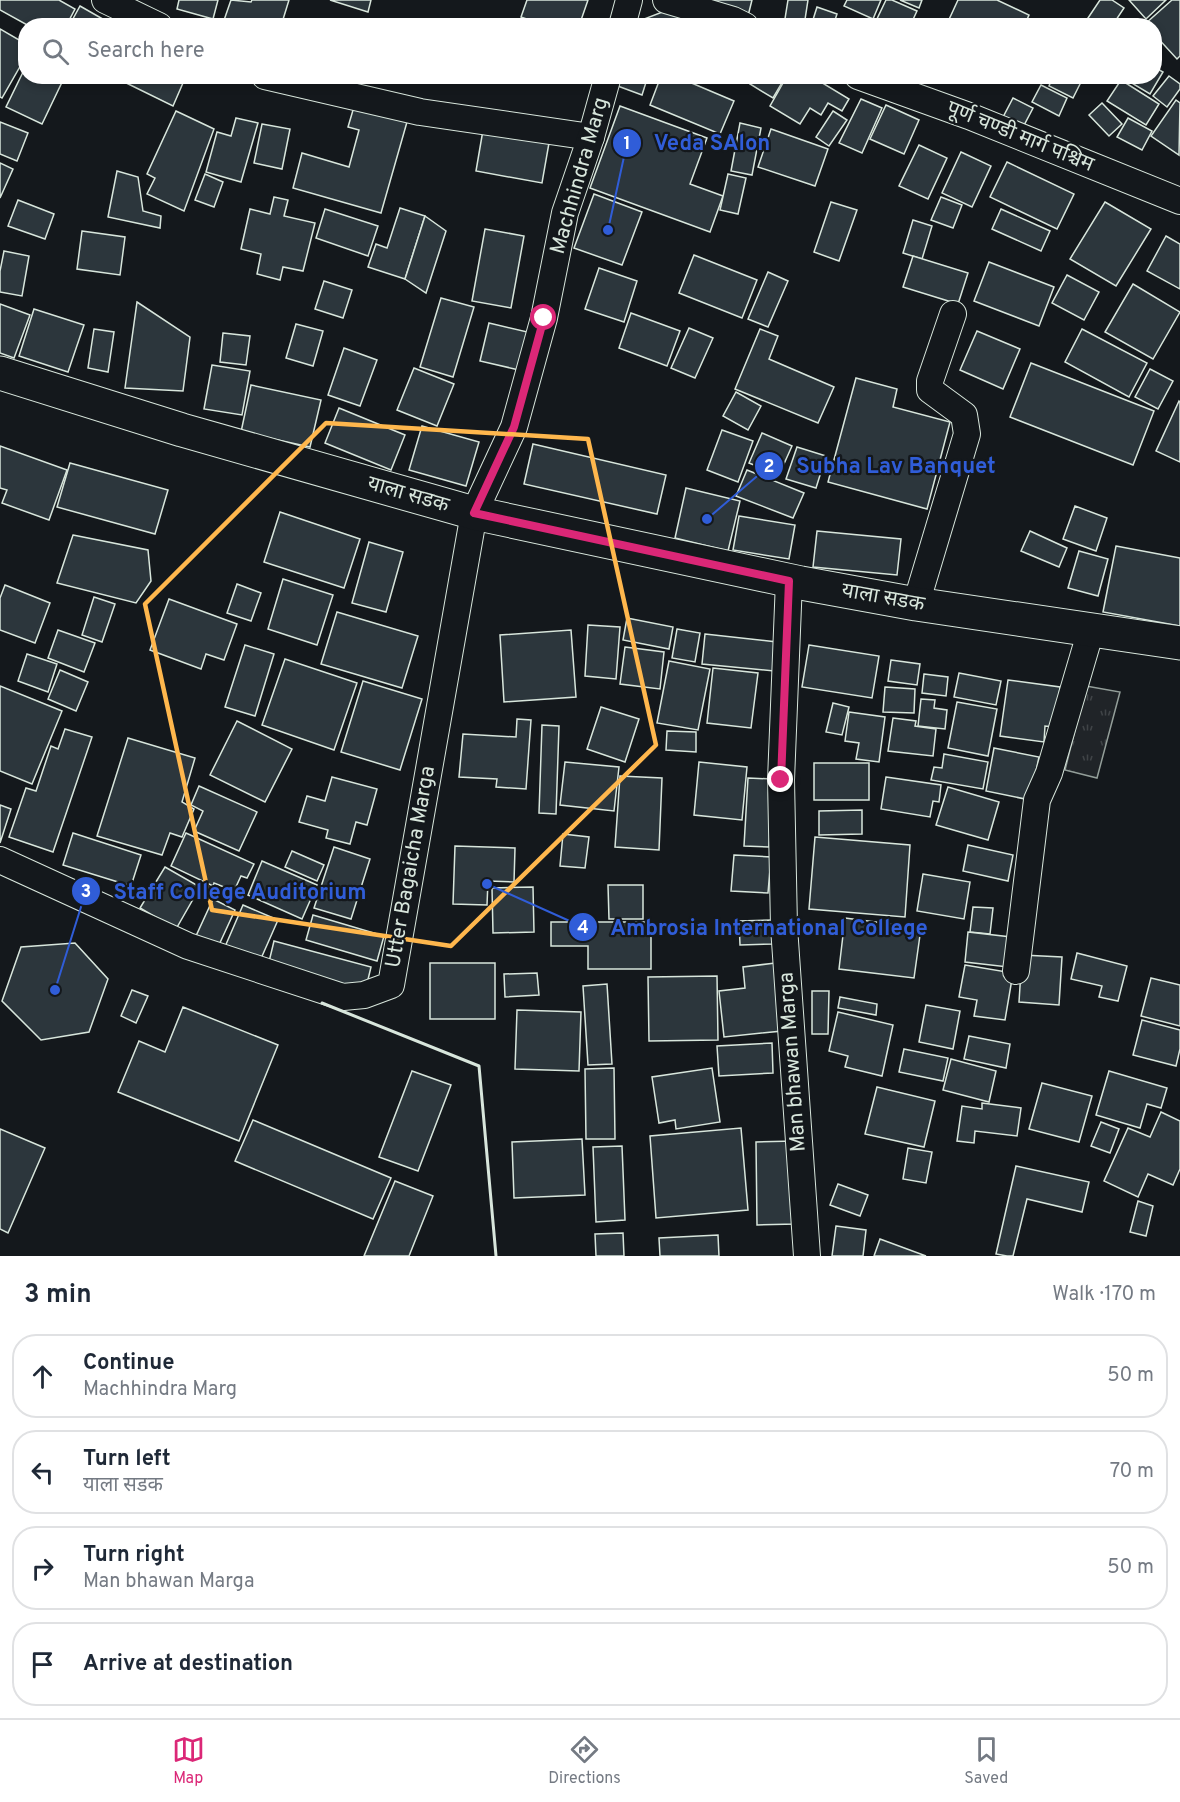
<!DOCTYPE html>
<html lang="en">
<head>
<meta charset="utf-8">
<style>
  body { margin:0; font-family:Overpass,"Noto Sans Devanagari",sans-serif; background:#f2f2f3; color:#1f2937 }
  .stop { position:absolute; width:18px; height:18px; margin:-14px; border:4px solid #db2777; border-radius:50%; background:#fff }
  .stop.end { background:#db2777; border-color:#fff; box-shadow:0 2px 6px #0008 }
  .list { margin:0; padding:0; list-style:none }
  h2 { display:flex; justify-content:space-between; align-items:center; height:78px; margin:0; padding:0 24px; font-size:26px }
  h2 small { font-size:20px; font-weight:400; color:#747a83 }
  .list li { display:grid; grid-template-columns:39px 1fr auto; gap:18px; align-items:center; box-sizing:border-box; height:84px; margin:0 12px 12px; padding:0 12px; border:2px solid #e0e1e3; border-radius:24px }
  .list b { display:block; font-size:22px; white-space:nowrap }
  .list p { margin:0; font-size:20px; white-space:nowrap; color:#747a83 }
  .list em { font-size:20px; font-style:normal; color:#747a83 }
  .icon { flex:none; width:33px; height:33px; fill:none; stroke:currentColor; stroke-width:2; stroke-linecap:round; stroke-linejoin:round }
  .map { position:relative; flex:none; width:1180px; height:1256px; overflow:hidden }
  .search { position:absolute; background:#fff; box-shadow:0 3px 9px #0003; left:18px; right:18px; top:18px; height:66px; display:flex; align-items:center; gap:15px; box-sizing:border-box; padding:0 21px; border-radius:24px; color:#747a83; font-size:22px }
  .sheet { height:462px; background:#fff }
  nav { display:flex; justify-content:space-around; align-items:center; box-sizing:border-box; height:84px; border-top:2px solid #e0e1e3; background:#fff; font-size:16px; color:#747a83 }
  nav a { display:grid; justify-items:center; gap:3px }
  nav .on { color:#db2777 }
  .map>svg:first-child { display:block }
</style>
</head>
<body>
<div class="map">
<svg width="1180" height="1256" viewBox="0 0 1180 1256">
  <defs>
    <pattern id="grass-tufts" width="24" height="20" patternUnits="userSpaceOnUse" patternTransform="scale(1.5)"><rect width="24" height="20" fill="#202428"/><path d="M3 7l-1-3M5 7V3M7 7l1-3M15 17l-1-3M17 17v-4M19 17l1-3" fill="none" stroke="#404447"/></pattern>
  </defs>
  <rect width="100%" height="100%" fill="#14181c"/>
  <polygon fill="url(#grass-tufts)" stroke="#939e99" stroke-width="1.5" points="1086,686 1120,692 1097,778 1065,770"/>
  <g fill="#2c363c" stroke="#d8e6dc" stroke-width="1.5">
    <polygon points="0,0 59,0 75,9 66,26 29,26 0,10"/>
    <polygon points="179,0 218,0 213,19 177,9"/>
    <polygon points="231,0 251,2 252,0 289,0 281,26 222,26"/>
    <polygon points="330,0 371,0 368,12"/>
    <polygon points="527,0 588,0 579,26 546,26 521,17"/>
    <polygon points="685,0 752,0 748,16"/>
    <polygon points="788,0 808,0 804,26 784,25"/>
    <polygon points="847,0 881,0 873,19 844,6"/>
    <polygon points="886,0 892,0 917,11 910,26 880,26 875,23"/>
    <polygon points="900,0 922,0 919,8"/>
    <polygon points="958,0 997,0 1029,15 1024,26 946,26"/>
    <polygon points="1100,0 1112,0 1124,8 1112,26 1086,26 1084,24"/>
    <polygon points="1129,0 1166,0 1146,19"/>
    <polygon points="1172,0 1180,0 1180,56 1177,59 1154,34 1154,26 1145,24"/>
    <polygon points="80,6 115,26 69,26"/>
    <polygon points="817,7 837,14 833,26 811,26"/>
    <polygon points="665,11 722,26 641,26 644,19"/>
    <polygon points="0,29 26,44 26,56 2,98 0,97"/>
    <polygon points="26,66 26,76 65,76 42,124 6,107"/>
    <polygon points="1154,67 1163,72 1150,94 1120,76 1154,76"/>
    <polygon points="112,76 186,76 173,106"/>
    <polygon points="618,76 648,76 642,95 615,85"/>
    <polygon points="661,76 675,76 734,101 720,134 650,105"/>
    <polygon points="755,76 786,76 773,98 750,84"/>
    <polygon points="787,76 811,76 849,99 842,111 828,103 821,115 810,108 800,124 770,106"/>
    <polygon points="1053,76 1084,76 1073,98 1049,86"/>
    <polygon points="1169,76 1180,84 1180,89 1167,107 1153,96"/>
    <polygon points="1121,80 1159,104 1146,125 1107,101"/>
    <polygon points="1041,85 1067,98 1059,116 1032,102"/>
    <polygon points="1013,98 1033,108 1021,131 1001,121"/>
    <polygon points="861,99 882,108 862,153 839,143"/>
    <polygon points="356,100 409,115 381,213 293,188 302,153 349,167 359,130 348,127"/>
    <polygon points="1176,100 1180,103 1179,155 1151,136"/>
    <polygon points="1102,103 1122,124 1109,136 1089,115"/>
    <polygon points="886,105 919,120 904,154 870,139"/>
    <polygon points="620,106 707,138 690,184 723,196 710,232 590,188"/>
    <polygon points="176,111 214,129 184,211 147,194 155,178 147,174"/>
    <polygon points="833,111 847,120 829,146 816,137"/>
    <polygon points="236,118 258,123 241,182 206,172 217,132 231,136"/>
    <polygon points="1128,118 1152,131 1142,150 1117,137"/>
    <polygon points="0,122 28,133 17,161 0,154"/>
    <polygon points="740,123 761,128 752,175 731,171"/>
    <polygon points="262,124 290,129 282,169 254,163"/>
    <polygon points="771,129 828,149 815,186 758,167"/>
    <polygon points="483,130 549,143 542,183 476,171"/>
    <polygon points="919,145 947,158 928,199 899,186"/>
    <polygon points="961,152 991,166 972,207 942,193"/>
    <polygon points="1007,162 1074,194 1057,229 990,197"/>
    <polygon points="0,163 13,169 0,198"/>
    <polygon points="117,171 138,177 143,211 161,216 160,228 108,217"/>
    <polygon points="205,174 223,182 214,207 195,200"/>
    <polygon points="728,174 746,178 738,214 720,210"/>
    <polygon points="594,194 642,212 622,265 574,248"/>
    <polygon points="274,197 288,200 284,216 315,223 303,271 283,267 280,280 257,274 261,254 241,249 250,209 270,214"/>
    <polygon points="941,197 962,205 953,228 931,220"/>
    <polygon points="18,200 54,214 45,239 8,226"/>
    <polygon points="831,202 857,210 839,261 814,252"/>
    <polygon points="1105,202 1151,229 1116,286 1070,259"/>
    <polygon points="400,208 425,216 405,279 368,267 376,244 387,248"/>
    <polygon points="325,209 378,226 368,256 316,238"/>
    <polygon points="1001,209 1050,231 1041,251 992,229"/>
    <polygon points="425,216 446,231 426,293 405,279"/>
    <polygon points="913,220 932,226 922,259 903,253"/>
    <polygon points="485,229 524,236 511,308 472,301"/>
    <polygon points="82,231 125,237 120,275 77,269"/>
    <polygon points="1166,236 1180,244 1180,289 1147,271"/>
    <polygon points="4,251 29,256 22,296 0,292 0,271"/>
    <polygon points="694,255 757,280 742,318 679,293"/>
    <polygon points="913,256 968,273 958,304 903,287"/>
    <polygon points="989,262 1054,287 1039,326 974,301"/>
    <polygon points="599,268 637,281 624,322 585,309"/>
    <polygon points="768,272 788,281 768,327 748,319"/>
    <polygon points="1067,275 1099,292 1084,320 1052,303"/>
    <polygon points="324,281 352,290 343,318 315,309"/>
    <polygon points="1133,284 1180,312 1153,359 1105,332"/>
    <polygon points="441,298 474,307 453,377 420,367"/>
    <polygon points="137,302 190,337 183,391 125,388"/>
    <polygon points="0,304 30,315 14,358 0,353"/>
    <polygon points="34,309 84,325 68,372 19,356"/>
    <polygon points="631,313 680,331 667,366 619,348"/>
    <polygon points="489,323 536,334 528,372 480,361"/>
    <polygon points="296,324 323,331 313,366 286,358"/>
    <polygon points="689,328 713,338 695,378 671,368"/>
    <polygon points="94,329 114,332 108,372 88,368"/>
    <polygon points="760,329 778,336 769,359 834,387 818,423 735,389"/>
    <polygon points="1082,329 1147,363 1129,397 1065,362"/>
    <polygon points="977,331 1020,349 1003,389 960,370"/>
    <polygon points="223,333 250,336 246,365 220,362"/>
    <polygon points="344,348 377,360 360,406 328,395"/>
    <polygon points="1031,363 1154,411 1133,465 1010,417"/>
    <polygon points="212,365 250,371 242,415 204,409"/>
    <polygon points="414,368 454,384 437,426 397,410"/>
    <polygon points="1150,369 1173,381 1158,409 1135,397"/>
    <polygon points="856,378 897,389 893,407 950,422 927,509 828,482"/>
    <polygon points="251,385 321,400 310,447 241,432"/>
    <polygon points="736,392 761,406 748,430 723,416"/>
    <polygon points="1179,401 1180,402 1180,462 1156,451"/>
    <polygon points="339,408 405,435 391,470 325,443"/>
    <polygon points="422,426 479,442 466,486 409,470"/>
    <polygon points="722,430 753,441 738,482 707,470"/>
    <polygon points="762,433 792,446 779,475 749,463"/>
    <polygon points="533,444 666,475 657,514 524,484"/>
    <polygon points="0,446 67,470 49,520 2,503 7,490 0,488"/>
    <polygon points="797,447 826,456 816,488 786,479"/>
    <polygon points="70,463 168,490 155,534 57,507"/>
    <polygon points="747,470 804,493 793,518 736,496"/>
    <polygon points="686,488 740,501 728,551 675,538"/>
    <polygon points="1075,506 1107,518 1096,551 1063,539"/>
    <polygon points="280,512 360,539 344,588 264,562"/>
    <polygon points="739,516 795,525 789,559 733,550"/>
    <polygon points="817,531 901,539 897,575 813,567"/>
    <polygon points="1030,531 1067,548 1059,567 1021,551"/>
    <polygon points="73,535 148,550 151,581 136,603 57,583"/>
    <polygon points="369,542 403,552 386,612 352,603"/>
    <polygon points="1116,546 1180,558 1180,626 1103,612"/>
    <polygon points="1079,551 1108,559 1098,596 1068,588"/>
    <polygon points="283,579 333,595 317,645 268,629"/>
    <polygon points="237,584 261,593 251,621 227,613"/>
    <polygon points="5,585 50,603 35,643 0,630 0,598"/>
    <polygon points="94,597 115,604 102,642 82,635"/>
    <polygon points="169,599 237,624 224,660 206,654 201,669 150,650"/>
    <polygon points="337,612 418,636 402,688 321,664"/>
    <polygon points="627,618 673,627 669,649 623,640"/>
    <polygon points="588,625 620,627 616,679 585,676"/>
    <polygon points="677,629 700,633 695,662 672,658"/>
    <polygon points="58,630 95,643 84,672 48,658"/>
    <polygon points="571,630 576,697 504,702 500,635"/>
    <polygon points="705,634 777,642 774,671 702,664"/>
    <polygon points="245,645 274,654 255,716 225,707"/>
    <polygon points="809,645 879,656 872,698 802,687"/>
    <polygon points="625,647 664,652 660,689 620,684"/>
    <polygon points="27,654 57,664 48,692 18,681"/>
    <polygon points="285,659 357,683 334,750 262,725"/>
    <polygon points="891,660 920,664 917,685 888,681"/>
    <polygon points="669,661 710,669 698,730 657,723"/>
    <polygon points="713,668 758,673 751,728 707,723"/>
    <polygon points="60,670 88,682 76,711 48,699"/>
    <polygon points="959,673 1001,681 996,705 954,697"/>
    <polygon points="924,674 948,677 946,696 922,693"/>
    <polygon points="1008,680 1060,687 1055,727 1045,726 1044,742 1000,736"/>
    <polygon points="363,681 422,699 400,770 341,752"/>
    <polygon points="0,686 62,711 32,784 0,771"/>
    <polygon points="885,687 915,689 914,713 883,712"/>
    <polygon points="921,699 935,700 934,708 947,710 945,729 918,726"/>
    <polygon points="957,702 997,709 988,756 948,748"/>
    <polygon points="833,703 849,707 842,735 826,732"/>
    <polygon points="601,707 639,719 625,762 587,749"/>
    <polygon points="849,712 885,717 879,762 856,759 859,743 845,741"/>
    <polygon points="893,718 916,721 915,726 936,729 933,756 888,751"/>
    <polygon points="517,719 531,720 526,789 496,787 497,779 459,777 463,734 516,737"/>
    <polygon points="237,721 292,749 265,802 210,775"/>
    <polygon points="542,725 559,726 556,814 539,813"/>
    <polygon points="65,729 92,737 53,852 9,837 26,788 36,791 51,746 58,749"/>
    <polygon points="667,731 696,732 696,752 666,750"/>
    <polygon points="128,738 195,758 182,802 194,809 182,837 170,833 162,855 97,836"/>
    <polygon points="994,748 1039,757 1030,800 986,791"/>
    <polygon points="944,754 988,762 983,789 931,780 934,767 942,768"/>
    <polygon points="565,762 619,767 614,811 560,805"/>
    <polygon points="699,762 747,767 742,820 694,815"/>
    <rect x="814" y="763" width="55" height="37"/>
    <polygon points="620,776 662,778 659,850 615,847"/>
    <polygon points="332,777 377,789 367,825 356,822 350,844 326,838 328,830 299,822 307,796 325,801"/>
    <polygon points="886,777 941,785 939,802 933,801 930,817 881,809"/>
    <polygon points="748,778 773,779 769,847 744,846"/>
    <polygon points="199,786 257,812 239,851 194,831 203,811 191,805"/>
    <polygon points="948,787 999,802 988,840 936,825"/>
    <polygon points="0,805 11,809 0,843"/>
    <polygon points="862,810 862,834 819,835 819,811"/>
    <polygon points="73,833 141,855 131,886 63,865"/>
    <polygon points="186,833 254,864 247,878 241,876 234,891 214,883 213,886 171,866"/>
    <polygon points="563,834 589,837 585,868 560,866"/>
    <polygon points="815,837 910,845 905,917 809,909"/>
    <polygon points="968,845 1013,855 1008,881 963,871"/>
    <polygon points="455,846 515,848 514,882 488,881 487,905 453,904"/>
    <polygon points="334,847 370,859 351,919 314,908"/>
    <polygon points="292,851 324,865 317,881 285,867"/>
    <polygon points="734,855 771,857 768,893 731,891"/>
    <polygon points="262,861 317,885 302,919 248,895"/>
    <polygon points="165,867 200,887 176,929 140,908"/>
    <polygon points="923,874 970,882 964,919 917,911"/>
    <polygon points="608,885 643,885 643,919 609,919"/>
    <polygon points="533,887 534,932 493,933 492,888"/>
    <polygon points="213,899 235,910 218,947 196,936"/>
    <polygon points="243,905 278,920 259,963 224,949"/>
    <polygon points="973,907 993,908 990,934 970,932"/>
    <polygon points="313,915 384,936 377,961 306,940"/>
    <polygon points="845,918 921,928 914,978 839,969"/>
    <polygon points="772,920 773,944 740,945 739,921"/>
    <polygon points="551,922 651,922 651,969 588,969 588,946 551,946"/>
    <polygon points="968,932 1011,937 1008,967 965,962"/>
    <polygon points="274,941 371,967 365,992 268,966"/>
    <polygon points="75,943 108,979 89,1032 41,1040 2,1001 21,947"/>
    <polygon points="1077,953 1127,966 1118,1001 1099,997 1102,986 1071,979"/>
    <polygon points="1022,955 1062,957 1059,1005 1019,1002"/>
    <rect x="430" y="963" width="65" height="56"/>
    <polygon points="775,963 782,1031 724,1037 719,991 745,988 743,967"/>
    <polygon points="965,965 1013,973 1005,1020 974,1016 977,1000 959,997"/>
    <polygon points="537,973 539,995 505,997 504,974"/>
    <polygon points="717,976 718,1040 649,1041 648,977"/>
    <polygon points="1151,978 1180,985 1180,1026 1141,1016"/>
    <polygon points="607,984 612,1064 588,1065 583,986"/>
    <polygon points="132,990 148,996 136,1023 121,1016"/>
    <polygon points="812,991 829,991 828,1034 812,1034"/>
    <polygon points="840,997 877,1004 876,1015 838,1008"/>
    <polygon points="926,1005 960,1011 953,1049 919,1042"/>
    <polygon points="183,1007 278,1045 239,1141 118,1092 139,1041 165,1052"/>
    <polygon points="517,1010 581,1012 579,1071 515,1069"/>
    <polygon points="838,1012 893,1025 882,1076 845,1067 848,1056 829,1051"/>
    <polygon points="1142,1020 1180,1030 1180,1049 1176,1066 1133,1055"/>
    <polygon points="969,1036 1010,1044 1006,1068 964,1059"/>
    <polygon points="772,1043 773,1073 719,1076 717,1046"/>
    <polygon points="904,1049 948,1058 943,1081 899,1072"/>
    <polygon points="951,1059 996,1071 989,1102 943,1090"/>
    <polygon points="614,1068 615,1139 586,1139 585,1069"/>
    <polygon points="712,1068 720,1122 676,1129 675,1120 659,1123 652,1077"/>
    <polygon points="412,1071 451,1085 418,1171 379,1157"/>
    <polygon points="1109,1071 1167,1088 1161,1108 1147,1104 1140,1128 1096,1115"/>
    <polygon points="1042,1083 1092,1096 1079,1142 1029,1129"/>
    <polygon points="877,1087 935,1101 924,1147 865,1134"/>
    <polygon points="982,1103 1021,1108 1017,1136 975,1131 974,1143 957,1141 962,1106 982,1109"/>
    <polygon points="1161,1112 1180,1121 1180,1169 1173,1185 1148,1174 1138,1197 1104,1181 1128,1128 1150,1137"/>
    <polygon points="253,1120 391,1178 373,1219 235,1161"/>
    <polygon points="1101,1122 1119,1129 1110,1153 1091,1146"/>
    <polygon points="741,1128 748,1210 656,1218 650,1136"/>
    <polygon points="0,1129 45,1148 8,1233 0,1229"/>
    <polygon points="582,1139 585,1195 514,1198 512,1142"/>
    <polygon points="795,1141 796,1224 757,1225 756,1142"/>
    <polygon points="622,1146 625,1220 596,1222 593,1147"/>
    <polygon points="908,1148 932,1152 926,1183 903,1179"/>
    <polygon points="1016,1166 1089,1182 1082,1212 1027,1199 1013,1256 1007,1256 996,1254"/>
    <polygon points="395,1181 433,1196 409,1256 364,1256"/>
    <polygon points="838,1184 868,1195 860,1216 830,1205"/>
    <polygon points="1138,1201 1153,1206 1146,1236 1130,1232"/>
    <polygon points="836,1226 866,1230 863,1256 832,1256"/>
    <polygon points="623,1233 624,1256 596,1256 595,1234"/>
    <polygon points="718,1235 719,1256 660,1256 659,1238"/>
    <polygon points="880,1239 926,1256 874,1256"/>
  </g>
  <g fill="none" stroke-linecap="round" stroke-linejoin="round">
    <g stroke="#d8e6dc" stroke-width="28">
      <g id="minor">
        <polyline points="105,0 159,26"/>
        <polyline points="666,0 733,20 745,26"/>
        <polyline points="622,26 629,0"/>
        <polyline points="265,76 420,112 591,137"/>
        <polyline points="858,76 969,116 1180,201"/>
        <polyline points="789,581 781,780 784,927 807,1256"/>
        <polyline points="916,604 967,434 964,415 930,390 930,381 953,314"/>
        <polyline points="0,860 188,946 343,997 364,995 391,985 474,513 514,427 544,318 565,213 591,137 608,76"/>
        <polyline points="1016,971 1037,800 1049,773 1091,630"/>
      </g>
    </g>
    <g stroke="#d8e6dc" stroke-width="35">
      <polyline id="primary" points="0,373 182,430 474,513 801,583 916,604 1180,643"/>
    </g>
    <use href="#minor" stroke="#14181c" stroke-width="26"/>
    <use href="#primary" stroke="#14181c" stroke-width="33"/>
    <polyline stroke="#d8e6dc" stroke-width="3" points="322,1003 479,1066 496,1256"/>
  </g>
  <g fill="none" stroke-linecap="round" stroke-linejoin="round">
    <polyline stroke="#db2777" stroke-width="8" points="544,318 514,427 474,513 789,581 781,780"/>
  </g>
  <path fill="none" stroke="#ffb74d" stroke-width="4.5" stroke-linejoin="round" d="M326 423 588 439 656 745 451 946 212 910 145 604Z"/>
  <g text-anchor="middle" dominant-baseline="central" stroke-width="4.5" stroke-linejoin="round" paint-order="stroke">
    <g font-size="21" fill="#d8e6dc" stroke="#14181c">
      <text transform="translate(1020 137) rotate(22)">पूर्ण चण्डी मार्ग पश्चिम</text>
      <text transform="translate(580 176) rotate(-74)">Machhindra Marg</text>
      <text transform="translate(408 495) rotate(16)">याला सडक</text>
      <text transform="translate(883 598) rotate(10)">याला सडक</text>
      <text transform="translate(411 867) rotate(-80)">Utter Bagaicha Marga</text>
      <text transform="translate(793 1062) rotate(-94)">Man bhawan Marga</text>
    </g>
  </g>
  <path fill="none" stroke="#305dd8" stroke-width="2" d="M608 230L627 143M707 519L769 466M55 990L86 891M487 884L583 927"/>
  <g fill="#305dd8" stroke="#14181c" stroke-width="2">
    <circle cx="608" cy="230" r="6"/>
    <circle cx="707" cy="519" r="6"/>
    <circle cx="55" cy="990" r="6"/>
    <circle cx="487" cy="884" r="6"/>
    <circle cx="627" cy="143" r="15"/>
    <circle cx="769" cy="466" r="15"/>
    <circle cx="86" cy="891" r="15"/>
    <circle cx="583" cy="927" r="15"/>
  </g>
  <g font-size="18" text-anchor="middle" font-weight="bold" fill="#fff">
    <text x="627" y="149">1</text>
    <text x="769" y="472">2</text>
    <text x="86" y="897">3</text>
    <text x="583" y="933">4</text>
  </g>
  <g font-size="22" text-anchor="middle" font-weight="bold" fill="#305dd8" stroke="#14181c" stroke-width="4.5" stroke-linejoin="round" paint-order="stroke">
    <text x="712" y="150">Veda SAlon</text>
    <text x="896" y="473">Subha Lav Banquet</text>
    <text x="240" y="899">Staff College Auditorium</text>
    <text x="769" y="935">Ambrosia International College</text>
  </g>
</svg>
<div class="stop" style="left:544px;top:318px"></div>
<div class="stop end" style="left:781px;top:780px"></div>
<div class="search"><svg class="icon" aria-label="search" viewBox="0 0 24 24"><circle cx="10" cy="10" r="6"/><path d="M15 15l6 6"/></svg>Search here</div>
</div>
<section class="sheet">
<h2>3 min<small>Walk · 170 m</small></h2>
<ul class="list">
<li><svg class="icon" aria-label="ahead" viewBox="0 0 24 24"><path d="M12 20V5M6 11l6-6 6 6"/></svg><div><b>Continue</b><p>Machhindra Marg</p></div><em>50 m</em></li>
<li><svg class="icon" aria-label="left" viewBox="0 0 24 24"><path d="M17 20v-9H6M10 6l-5 5 5 5"/></svg><div><b>Turn left</b><p>याला सडक</p></div><em>70 m</em></li>
<li><svg class="icon" aria-label="right" viewBox="0 0 24 24"><path d="M7 20v-9h11M14 6l5 5-5 5"/></svg><div><b>Turn right</b><p>Man bhawan Marga</p></div><em>50 m</em></li>
<li><svg class="icon" aria-label="arrive" viewBox="0 0 24 24"><path d="M6 21V4h12l-3 4 3 4H6"/></svg><div><b>Arrive at destination</b></div></li>
</ul>
</section>
<nav>
<a class="on"><svg class="icon" aria-label="map" viewBox="0 0 24 24"><path d="M3 6l6-2 6 2 6-2v14l-6 2-6-2-6 2zM9 4v14M15 6v14"/></svg>Map</a>
<a><svg class="icon" aria-label="directions" viewBox="0 0 24 24"><path d="M12 3l9 9-9 9-9-9zM9 14v-3h6M13 9l2 2-2 2"/></svg>Directions</a>
<a><svg class="icon" aria-label="saved" viewBox="0 0 24 24"><path d="M7 4h10v16l-5-4-5 4z"/></svg>Saved</a>
</nav>
</body>
</html>
